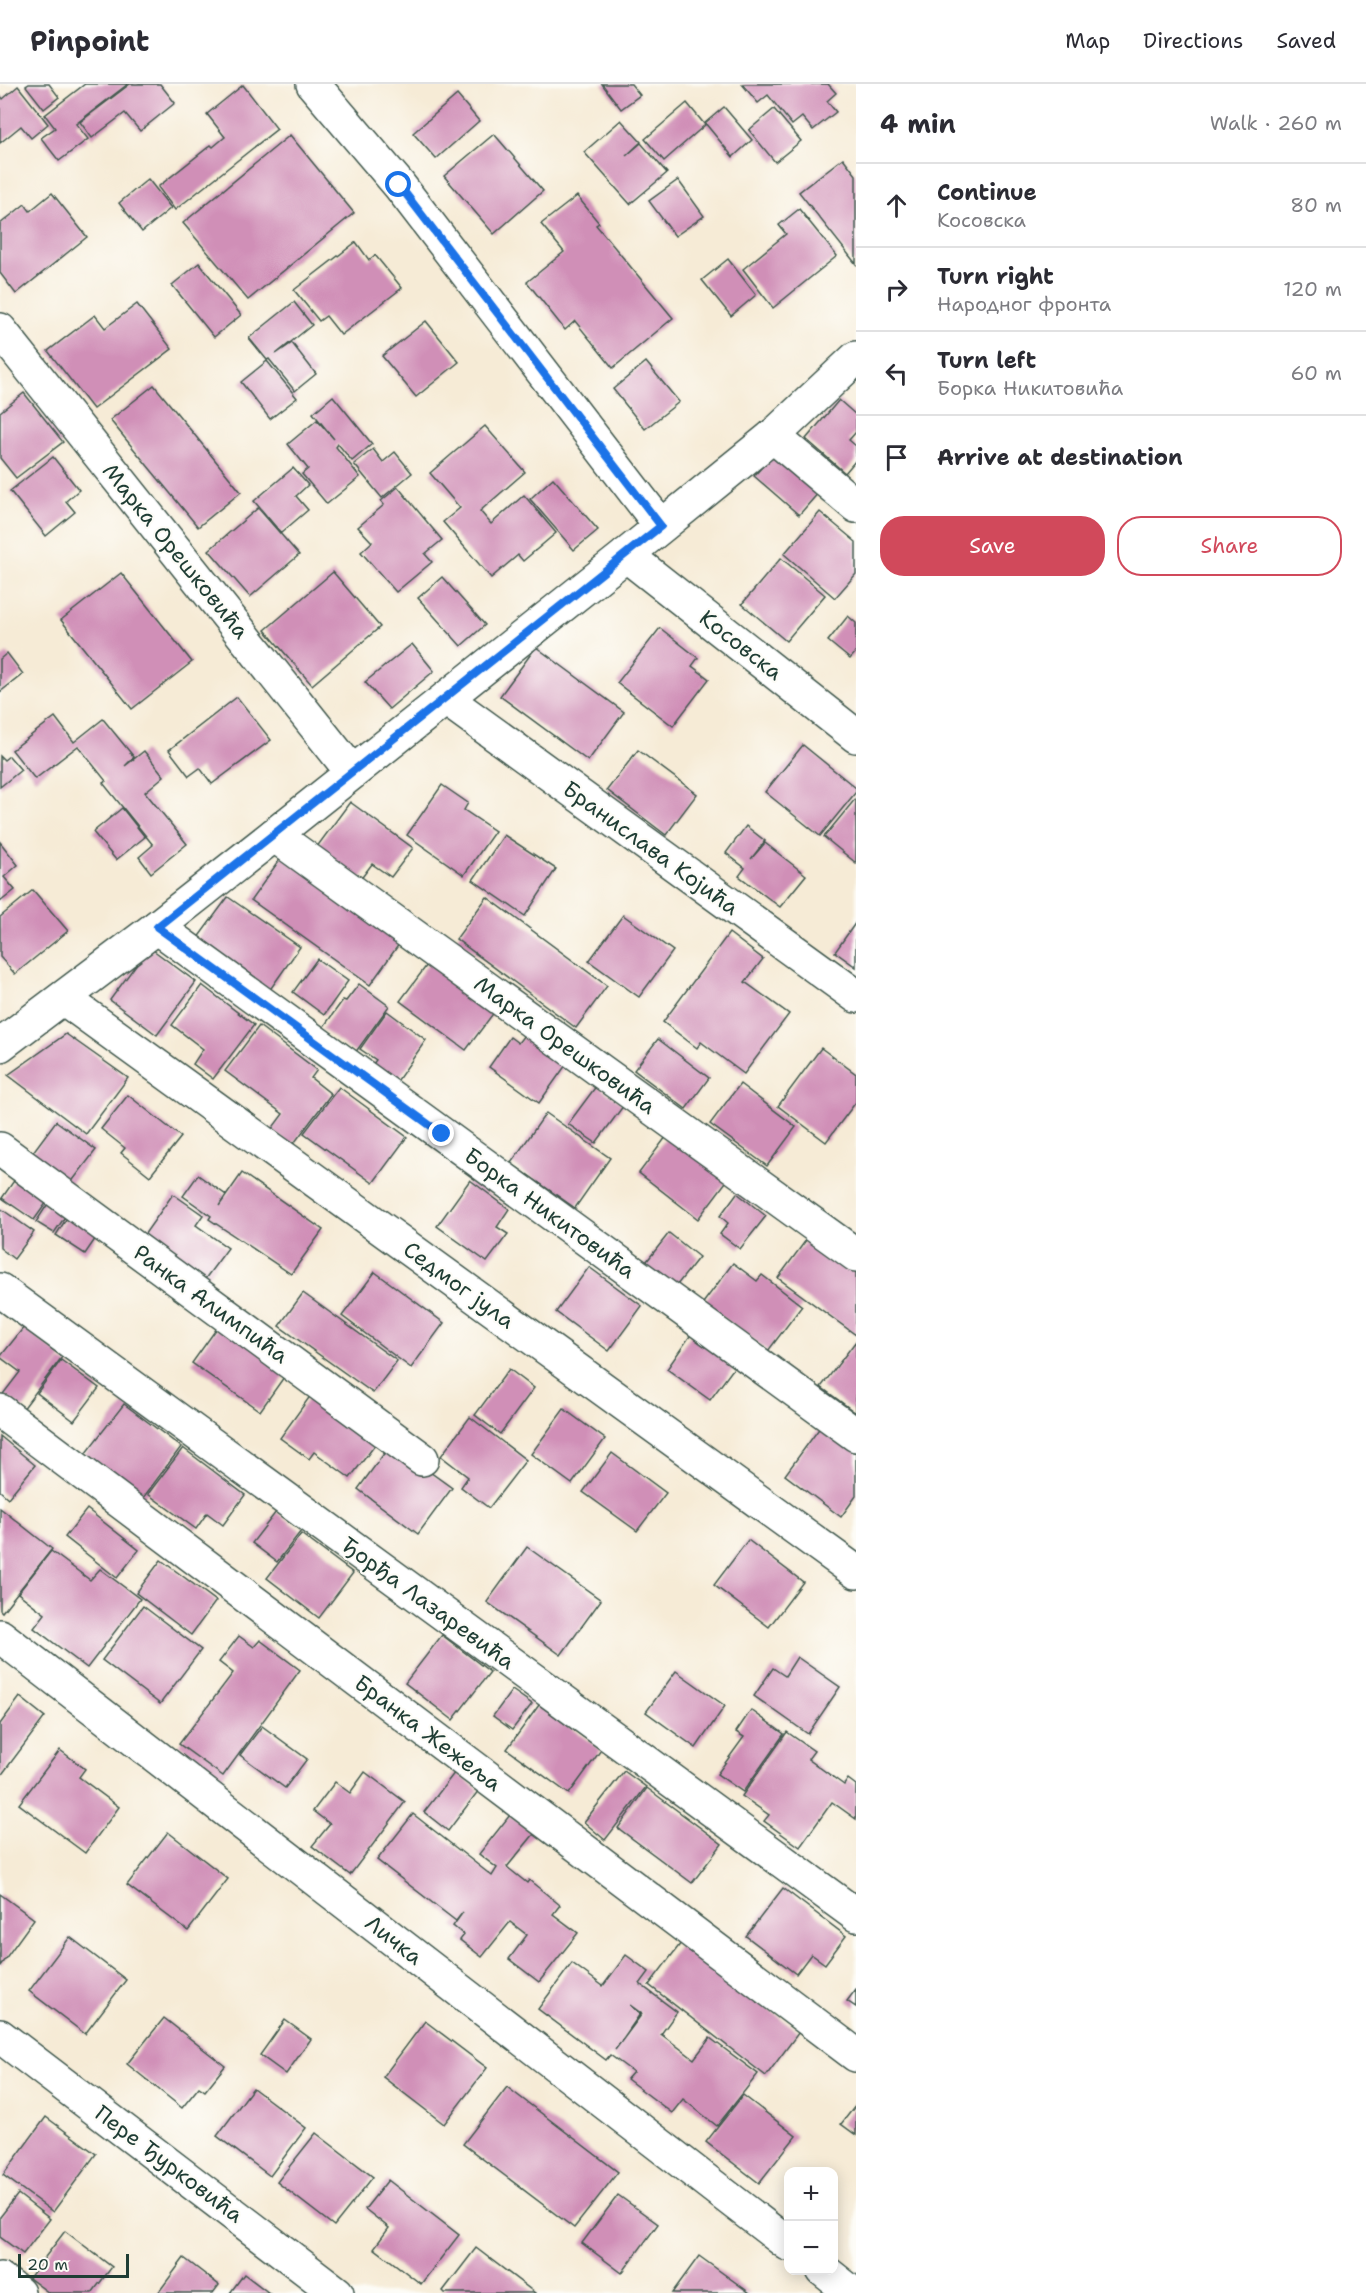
<!DOCTYPE html>
<html lang="en">
<head>
<meta charset="utf-8">
<style>
  body { margin:0; font-family:"Shantell Sans",sans-serif; background:#f2f2f3; color:#2b2b33 }
  .controls { position:absolute; right:18px; bottom:18px; display:grid; overflow:hidden; border-radius:12px; box-shadow:0 3px 15px #0003 }
  .controls button { width:54px; height:54px; display:grid; place-items:center; padding:0; border:0; border-bottom:2px solid #e1e1e2; background:#fff; color:#2b2b33; font:30px sans-serif }
  .scale { position:absolute; left:18px; bottom:15px; width:111px; box-sizing:border-box; padding-left:6px; border:3px solid #1f3d34; border-top:0; font-size:16px; line-height:21px; white-space:nowrap; color:#1f3d34; -webkit-text-stroke:4px #fdfcf7; paint-order:stroke }
  .stop { position:absolute; width:18px; height:18px; margin:-14px; border:4px solid #1a73e8; border-radius:50%; background:#fff }
  .stop.end { background:#1a73e8; border-color:#fff; box-shadow:0 2px 6px #0008 }
  .list { margin:0; padding:0; list-style:none }
  h2 { display:flex; justify-content:space-between; align-items:center; height:78px; margin:0; padding:0 24px; font-size:26px }
  h2 small { font-size:20px; font-weight:400; color:#7c7c81 }
  .list li { display:grid; grid-template-columns:39px 1fr auto; gap:18px; align-items:center; box-sizing:border-box; height:84px; padding:0 24px; border-top:2px solid #e1e1e2 }
  .list b { display:block; font-size:22px; white-space:nowrap }
  .list p { margin:0; font-size:20px; white-space:nowrap; color:#7c7c81 }
  .list em { font-size:20px; font-style:normal; color:#7c7c81 }
  .actions { display:flex; gap:12px; padding:18px 24px }
  .actions a { flex:1; padding:14px 0; border:2px solid #d1495b; border-radius:24px; text-align:center; font-size:21px; color:#d1495b }
  .actions .main { background:#d1495b; color:#fff }
  .icon { flex:none; width:33px; height:33px; fill:none; stroke:currentColor; stroke-width:2; stroke-linecap:round; stroke-linejoin:round }
  .map { position:relative; flex:none; width:856px; height:2209px; overflow:hidden }
  header { display:flex; align-items:center; gap:36px; box-sizing:border-box; height:84px; padding:0 30px; background:#fff; border-bottom:2px solid #e1e1e2 }
  header strong { font-size:28px }
  nav { display:flex; gap:33px; margin-inline-start:auto; font-size:21px }
  main { display:flex }
  aside { flex:1; background:#fff }
  .map>svg:first-child { display:block }
</style>
</head>
<body>
<header>
<strong>Pinpoint</strong>
<nav><a>Map</a><a>Directions</a><a>Saved</a></nav>
</header>
<main>
<div class="map">
<svg width="856" height="2209" viewBox="0 0 856 2209">
  <rect width="100%" height="100%" fill="#fdfcf7"/>
  <filter id="ink" filterUnits="userSpaceOnUse"><feTurbulence type="fractalNoise" baseFrequency=".0167" numOctaves="2"/><feDisplacementMap in="SourceGraphic" scale="12" xChannelSelector="R" yChannelSelector="G"/><feConvolveMatrix kernelMatrix="1 2 1 2 8 2 1 2 1" color-interpolation-filters="sRGB"/></filter>
  <filter id="wash" filterUnits="userSpaceOnUse"><feTurbulence type="fractalNoise" baseFrequency=".008" numOctaves="4" result="noise"/><feDisplacementMap in="SourceGraphic" scale="24" xChannelSelector="R" yChannelSelector="G"/><feGaussianBlur stdDeviation="1.35" result="paint"/><feColorMatrix in="noise" values="0 0 0 0 0 0 0 0 0 0 0 0 0 0 0 0 0 1.4 0 .05"/><feComposite in="paint" operator="in"/></filter>
  <g filter="url(#wash)">
    <rect width="100%" height="100%" fill="#f6ebd6"/>
    <g id="blocks">
      <g fill="#d08fb7" fill-rule="evenodd">
        <polygon points="29,0 49,0 59,13 44,25 26,2"/>
        <polygon points="85,0 128,0 76,40 88,55 59,77 41,54 55,44 45,31"/>
        <polygon points="130,0 160,0 175,19 140,47 125,29 92,54 80,38"/>
        <polygon points="602,0 631,0 640,11 621,25"/>
        <polygon points="742,0 828,0 836,9 827,17 836,28 813,46 802,33 792,41 768,11 758,19"/>
        <polygon points="243,1 277,45 175,126 158,103 211,61 213,63 225,53 207,30"/>
        <polygon points="18,2 48,40 31,54 21,42 0,59 0,11 3,15"/>
        <polygon points="457,11 479,37 436,75 413,49"/>
        <polygon points="687,19 705,41 664,77 645,55"/>
        <polygon points="724,23 752,56 733,73 705,39"/>
        <polygon points="774,25 801,57 775,78 749,46"/>
        <polygon points="621,36 641,58 626,72 641,59 667,89 630,120 584,68"/>
        <polygon points="494,50 543,107 494,150 444,92"/>
        <polygon points="290,51 354,129 248,216 183,139"/>
        <polygon points="843,74 856,91 856,180 799,108"/>
        <polygon points="148,95 171,124 142,148 119,119"/>
        <polygon points="678,96 704,132 675,152 649,117"/>
        <polygon points="52,109 87,153 16,210 0,189 0,140 25,120 30,127"/>
        <polygon points="577,112 599,139 596,141 673,234 613,284 575,237 565,246 527,198 564,168 541,140"/>
        <polygon points="799,125 837,172 773,224 743,185 786,150 779,141"/>
        <polygon points="356,158 369,176 375,171 402,204 341,251 326,232 319,237 294,206"/>
        <polygon points="728,175 756,211 731,232 702,196"/>
        <polygon points="199,179 241,231 214,253 172,201"/>
        <polygon points="294,218 312,241 276,270 292,259 316,290 295,307 269,275 267,276 249,254"/>
        <polygon points="137,220 172,265 93,325 48,267 95,231 105,244"/>
        <polygon points="426,237 459,278 416,313 382,272"/>
        <polygon points="267,277 297,314 270,335 241,298"/>
        <polygon points="646,278 679,318 645,345 613,305"/>
        <polygon points="154,301 241,408 198,443 110,336"/>
        <polygon points="24,309 63,358 16,394 0,374 0,328"/>
        <polygon points="333,312 372,360 352,377 338,360 336,363 360,393 327,420 302,390 308,385 288,360 317,336 334,355 313,329"/>
        <polygon points="839,316 856,331 856,348 849,356 856,362 856,376 845,389 806,355"/>
        <polygon points="485,342 525,388 480,427 491,440 524,411 556,449 523,477 518,471 491,494 443,438 460,424 430,389"/>
        <polygon points="373,365 383,378 395,368 412,389 382,414 354,380"/>
        <polygon points="775,368 820,407 799,431 754,392"/>
        <polygon points="53,373 79,406 66,417 75,428 46,452 10,407"/>
        <polygon points="293,384 308,401 296,412 308,426 281,449 254,417"/>
        <polygon points="553,394 598,446 574,466 530,415"/>
        <polygon points="398,403 442,456 425,470 432,478 396,508 361,468 372,458 358,443 384,421 381,417"/>
        <polygon points="258,424 299,471 250,513 209,466"/>
        <polygon points="820,428 856,458 856,490 835,514 784,470"/>
        <polygon points="781,474 825,511 786,557 742,520"/>
        <polygon points="333,488 380,543 312,601 265,546"/>
        <polygon points="121,489 192,578 132,625 61,536"/>
        <polygon points="442,493 485,541 461,562 418,514"/>
        <polygon points="848,532 856,539 856,568 850,575 828,557"/>
        <polygon points="660,544 698,574 692,582 709,595 673,642 617,599"/>
        <polygon points="412,560 434,587 389,625 365,598"/>
        <polygon points="536,563 624,628 588,677 500,612"/>
        <polygon points="7,569 23,590 0,608 0,575"/>
        <polygon points="237,613 271,656 212,700 200,684 189,692 169,666"/>
        <polygon points="55,633 74,658 103,635 134,673 125,682 144,667 164,692 145,708 187,760 151,789 139,773 153,761 103,699 106,697 78,662 35,695 12,666"/>
        <polygon points="803,661 856,704 856,708 820,752 765,708"/>
        <polygon points="638,666 697,710 666,751 607,706"/>
        <polygon points="0,672 4,676 9,672 21,686 0,703"/>
        <polygon points="442,701 468,719 464,726 495,747 464,791 407,751"/>
        <polygon points="856,714 856,779 824,753"/>
        <polygon points="350,718 413,764 391,793 372,780 360,796 316,764"/>
        <polygon points="122,724 145,753 116,776 93,748"/>
        <polygon points="746,742 765,757 751,775 765,759 806,791 780,823 739,792 745,784 726,769"/>
        <polygon points="504,751 556,785 525,832 473,796"/>
        <polygon points="0,758 18,781 4,793 15,806 0,818"/>
        <polygon points="283,771 402,856 370,901 251,816"/>
        <polygon points="33,806 68,847 15,890 0,873 0,833"/>
        <polygon points="228,813 300,863 269,907 197,855"/>
        <polygon points="487,813 607,902 576,944 456,855"/>
        <polygon points="623,831 673,867 639,913 589,877"/>
        <polygon points="856,838 856,883 835,868"/>
        <polygon points="729,849 763,875 745,898 789,930 744,990 701,958 697,964 663,938"/>
        <polygon points="149,863 196,898 157,951 110,916"/>
        <polygon points="317,875 348,897 324,931 293,908"/>
        <polygon points="430,877 495,927 466,966 400,917"/>
        <polygon points="359,900 389,922 355,969 322,945 343,916 346,917"/>
        <polygon points="202,901 254,941 213,995 193,980 203,965 172,941"/>
        <polygon points="387,927 426,956 393,1003 369,985 376,976 360,965"/>
        <polygon points="259,942 317,986 311,994 331,1010 292,1062 271,1046 283,1030 225,987"/>
        <polygon points="66,950 128,994 86,1050 8,991"/>
        <polygon points="524,951 566,981 539,1019 489,983 510,953 518,959"/>
        <polygon points="658,955 709,994 686,1025 634,986"/>
        <polygon points="821,964 856,990 856,1018 826,1058 778,1022"/>
        <polygon points="740,1000 796,1043 767,1082 710,1040"/>
        <polygon points="597,1001 624,1021 596,1059 568,1040"/>
        <polygon points="339,1003 407,1053 373,1099 304,1049"/>
        <polygon points="128,1011 181,1053 150,1092 121,1069 125,1064 101,1045"/>
        <polygon points="546,1029 610,1074 575,1124 511,1079"/>
        <polygon points="56,1037 96,1066 67,1104 27,1076"/>
        <polygon points="669,1049 729,1094 698,1135 639,1089"/>
        <polygon points="20,1088 52,1111 34,1136 2,1114"/>
        <polygon points="242,1089 323,1146 291,1190 209,1135 211,1132 183,1112 198,1091 226,1111 219,1122"/>
        <polygon points="470,1096 509,1125 497,1143 508,1150 487,1178 437,1142"/>
        <polygon points="737,1109 766,1132 740,1165 720,1150 728,1139 720,1132"/>
        <polygon points="173,1110 203,1131 196,1141 228,1164 205,1195 144,1151"/>
        <polygon points="53,1112 71,1124 54,1149 36,1138"/>
        <polygon points="0,1124 34,1148 14,1175 0,1164"/>
        <polygon points="70,1129 100,1148 85,1170 56,1151"/>
        <polygon points="669,1149 699,1173 673,1206 643,1182"/>
        <polygon points="809,1152 856,1187 856,1251 778,1194"/>
        <polygon points="733,1179 757,1197 762,1191 802,1222 768,1267 703,1219"/>
        <polygon points="589,1183 642,1222 609,1267 556,1228"/>
        <polygon points="375,1188 444,1239 411,1284 342,1232"/>
        <polygon points="303,1209 397,1277 373,1309 279,1242"/>
        <polygon points="222,1237 289,1286 260,1327 192,1279"/>
        <polygon points="24,1243 62,1273 23,1325 3,1310 20,1288 0,1273"/>
        <polygon points="692,1249 736,1281 710,1316 667,1285"/>
        <polygon points="856,1257 856,1329 821,1303"/>
        <polygon points="61,1276 99,1304 74,1337 37,1309"/>
        <polygon points="509,1285 534,1304 500,1350 475,1331"/>
        <polygon points="316,1304 378,1357 350,1394 314,1368 309,1375 280,1354"/>
        <polygon points="124,1320 181,1363 143,1414 85,1370"/>
        <polygon points="564,1325 605,1355 572,1400 531,1370"/>
        <polygon points="470,1333 526,1376 489,1424 461,1403 468,1393 441,1372"/>
        <polygon points="821,1342 856,1367 856,1412 841,1433 785,1391"/>
        <polygon points="0,1352 35,1381 8,1414 0,1407"/>
        <polygon points="391,1360 452,1404 418,1450 358,1405"/>
        <polygon points="183,1364 245,1411 223,1441 207,1429 196,1445 148,1410"/>
        <polygon points="612,1369 666,1409 637,1447 583,1408"/>
        <polygon points="0,1424 52,1465 2,1528 0,1526"/>
        <polygon points="87,1425 139,1466 117,1494 65,1453"/>
        <polygon points="276,1428 301,1447 277,1478 252,1459"/>
        <polygon points="301,1450 353,1489 319,1534 267,1494"/>
        <polygon points="748,1456 803,1498 769,1543 714,1501"/>
        <polygon points="527,1463 601,1516 561,1571 487,1518"/>
        <polygon points="51,1467 90,1496 100,1485 140,1515 87,1584 34,1544 45,1530 18,1509"/>
        <polygon points="161,1476 216,1517 191,1551 136,1509"/>
        <polygon points="143,1522 201,1566 160,1620 102,1576"/>
        <polygon points="442,1551 490,1588 453,1636 405,1599"/>
        <polygon points="239,1552 254,1563 260,1556 300,1586 223,1692 179,1660 233,1589 219,1578"/>
        <polygon points="797,1573 840,1603 808,1650 754,1612 773,1584 785,1592"/>
        <polygon points="676,1587 725,1622 696,1664 646,1628"/>
        <polygon points="512,1606 532,1620 512,1646 493,1632"/>
        <polygon points="20,1613 45,1633 0,1693 0,1640"/>
        <polygon points="539,1621 601,1666 569,1710 507,1665"/>
        <polygon points="751,1626 784,1650 743,1708 717,1690 744,1653 736,1648"/>
        <polygon points="262,1642 307,1675 285,1704 240,1671"/>
        <polygon points="787,1648 814,1667 808,1675 844,1701 848,1695 856,1701 856,1735 832,1718 800,1763 764,1737 769,1731 742,1712"/>
        <polygon points="60,1666 85,1685 79,1693 119,1723 85,1769 19,1720"/>
        <polygon points="624,1687 646,1703 605,1756 584,1738"/>
        <polygon points="365,1688 405,1718 350,1791 312,1762 330,1740 313,1727 335,1698 350,1709"/>
        <polygon points="455,1688 479,1706 448,1747 424,1728"/>
        <polygon points="647,1704 722,1760 692,1799 618,1744"/>
        <polygon points="413,1730 492,1792 497,1784 479,1770 510,1731 534,1750 507,1783 527,1799 529,1796 560,1821 553,1830 578,1849 539,1898 509,1875 527,1851 510,1838 482,1873 460,1856 464,1851 453,1842 463,1828 456,1837 377,1776"/>
        <polygon points="168,1748 228,1795 188,1847 127,1801"/>
        <polygon points="783,1804 846,1852 825,1880 811,1870 796,1890 746,1852"/>
        <polygon points="0,1810 34,1835 0,1882"/>
        <polygon points="70,1853 126,1896 85,1950 29,1907"/>
        <polygon points="681,1859 799,1948 766,1992 649,1901"/>
        <path d="M626 1871 649 1888 640 1900 677 1928 661 1950 694 1975 710 1954 758 1990 717 2042 683 2015 672 2029 627 1995 633 1988 610 1971 606 1976 538 1925 572 1879 603 1902ZM630 1921 642 1930 615 1966 640 1930Z"/>
        <polygon points="856,1905 856,1923 847,1917"/>
        <polygon points="164,1934 225,1982 205,2007 199,2003 182,2024 127,1980"/>
        <polygon points="285,1936 311,1955 286,1990 260,1971"/>
        <polygon points="425,1937 487,1984 444,2040 383,1993"/>
        <polygon points="507,2003 618,2088 574,2144 463,2060"/>
        <polygon points="253,2004 306,2044 270,2092 217,2052"/>
        <polygon points="743,2011 796,2052 759,2099 706,2058"/>
        <polygon points="856,2021 856,2051 841,2040"/>
        <polygon points="46,2033 96,2070 53,2128 3,2091"/>
        <polygon points="316,2049 373,2093 334,2142 277,2098"/>
        <polygon points="388,2096 459,2151 421,2200 374,2164 389,2144 365,2125"/>
        <polygon points="18,2110 50,2135 23,2170 0,2153 0,2133"/>
        <polygon points="618,2111 658,2140 622,2189 582,2159"/>
        <polygon points="65,2147 112,2183 92,2209 49,2209 29,2194"/>
        <polygon points="476,2164 535,2209 445,2209 443,2207"/>
        <polygon points="699,2172 750,2209 672,2209"/>
        <polygon points="184,2174 219,2201 213,2209 158,2209"/>
        <polygon points="244,2190 269,2209 230,2209"/>
      </g>
    </g>
  </g>
  <g filter="url(#ink)">
    <use href="#blocks" fill-opacity="0" stroke="#3f574c" stroke-width="1.5"/>
    <g fill="none" stroke-linecap="round" stroke-linejoin="round">
      <g stroke="#3f574c" stroke-width="36">
        <g id="street">
          <polyline points="313,0 399,101 661,442"/>
          <polyline points="0,246 352,688"/>
          <polyline points="773,352 856,422"/>
          <polyline points="626,471 856,652"/>
          <polyline points="446,615 856,912"/>
          <polyline points="274,751 856,1171"/>
          <polyline points="157,843 856,1351"/>
          <polyline points="63,914 856,1488"/>
          <polyline points="0,961 157,843 274,751 626,471 773,352 856,274"/>
          <polyline points="0,1065 422,1375"/>
          <polyline points="0,1206 856,1831"/>
          <polyline points="0,1327 856,1971"/>
          <polyline points="0,1552 788,2160"/>
          <polyline points="0,1952 337,2209"/>
          <polyline points="823,2186 852,2209"/>
          <polyline points="0,2195 18,2209"/>
        </g>
      </g>
      <use href="#street" stroke="#fff" stroke-width="33"/>
    </g>
  </g>
  <g fill="none" stroke-linecap="round" stroke-linejoin="round" filter="url(#ink)">
    <polyline stroke="#1a73e8" stroke-width="8" points="399,101 661,442 157,843 442,1050"/>
  </g>
  <g text-anchor="middle" dominant-baseline="central" stroke-width="4.5" stroke-linejoin="round" paint-order="stroke">
    <g font-size="22" fill="#1f3d34" stroke="#fdfcf7">
      <text transform="translate(176 467) rotate(51)">Марка Орешковића</text>
      <text transform="translate(741 561) rotate(38)">Косовска</text>
      <text transform="translate(651 764) rotate(36)">Бранислава Којића</text>
      <text transform="translate(565 961) rotate(36)">Марка Орешковића</text>
      <text transform="translate(550 1129) rotate(36)">Борка Никитовића</text>
      <text transform="translate(459 1201) rotate(36)">Седмог јула</text>
      <text transform="translate(211 1220) rotate(36)">Ранка Алимпића</text>
      <text transform="translate(428 1519) rotate(36)">Ђорђа Лазаревића</text>
      <text transform="translate(428 1649) rotate(37)">Бранка Жежеља</text>
      <text transform="translate(394 1856) rotate(38)">Личка</text>
      <text transform="translate(169 2080) rotate(37)">Пере Ђурковића</text>
    </g>
  </g>
</svg>
<div class="controls">
<button>+</button>
<button>−</button>
</div>
<div class="scale">20 m</div>
<div class="stop" style="left:399px;top:101px"></div>
<div class="stop end" style="left:442px;top:1050px"></div>
</div>
<aside>
<h2>4 min<small>Walk · 260 m</small></h2>
<ul class="list">
<li><svg class="icon" aria-label="ahead" viewBox="0 0 24 24"><path d="M12 20V5M6 11l6-6 6 6"/></svg><div><b>Continue</b><p>Косовска</p></div><em>80 m</em></li>
<li><svg class="icon" aria-label="right" viewBox="0 0 24 24"><path d="M7 20v-9h11M14 6l5 5-5 5"/></svg><div><b>Turn right</b><p>Народног фронта</p></div><em>120 m</em></li>
<li><svg class="icon" aria-label="left" viewBox="0 0 24 24"><path d="M17 20v-9H6M10 6l-5 5 5 5"/></svg><div><b>Turn left</b><p>Борка Никитовића</p></div><em>60 m</em></li>
<li><svg class="icon" aria-label="arrive" viewBox="0 0 24 24"><path d="M6 21V4h12l-3 4 3 4H6"/></svg><div><b>Arrive at destination</b></div></li>
</ul>
<div class="actions"><a class="main">Save</a><a>Share</a></div>
</aside>
</main>
</body>
</html>
